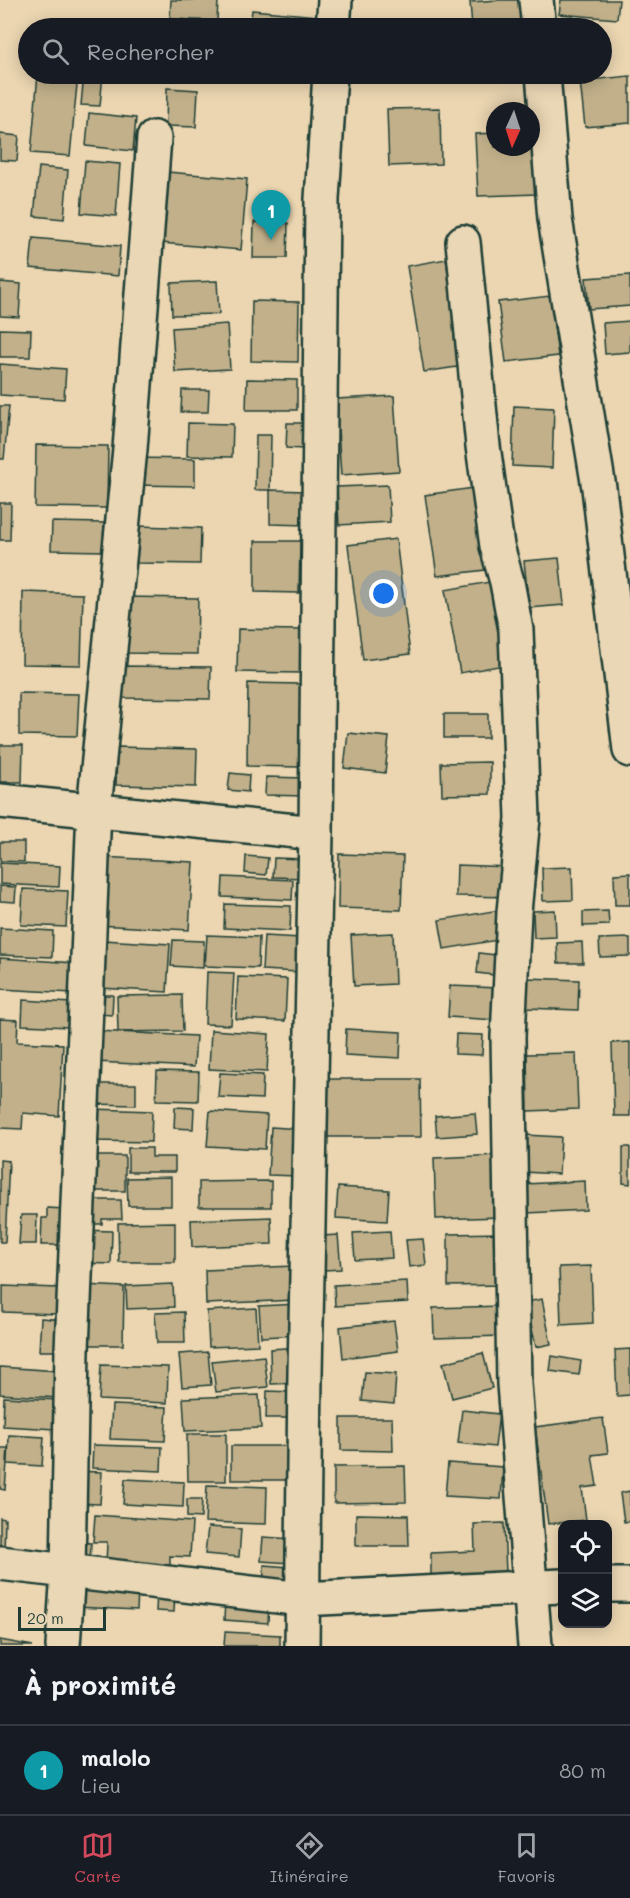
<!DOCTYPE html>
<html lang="fr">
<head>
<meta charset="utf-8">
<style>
  body { margin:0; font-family:Mali,sans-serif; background:#20242c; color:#f1f3f6 }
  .controls { position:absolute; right:18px; bottom:18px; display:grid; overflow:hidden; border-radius:12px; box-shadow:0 3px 15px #0003 }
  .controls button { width:54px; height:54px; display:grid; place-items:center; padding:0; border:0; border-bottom:2px solid #363941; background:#171b24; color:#f1f3f6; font:30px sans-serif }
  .compass { position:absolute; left:486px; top:102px; width:54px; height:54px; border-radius:50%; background:#171b24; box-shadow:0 3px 15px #0003; rotate:183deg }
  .scale { position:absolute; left:18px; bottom:15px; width:88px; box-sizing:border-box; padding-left:6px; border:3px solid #1f3d34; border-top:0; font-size:16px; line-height:21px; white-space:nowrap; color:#1f3d34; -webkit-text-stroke:4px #ead7b5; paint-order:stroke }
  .you { position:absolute; left:384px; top:594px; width:21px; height:21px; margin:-15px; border:4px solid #fff; border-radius:50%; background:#1a73e8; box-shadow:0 0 0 9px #1a73e833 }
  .badge { display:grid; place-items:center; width:39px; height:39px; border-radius:50%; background:#d1495b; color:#fff; font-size:20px; font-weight:700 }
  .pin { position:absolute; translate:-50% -50px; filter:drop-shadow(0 2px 3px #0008) }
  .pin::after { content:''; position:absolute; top:32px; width:21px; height:18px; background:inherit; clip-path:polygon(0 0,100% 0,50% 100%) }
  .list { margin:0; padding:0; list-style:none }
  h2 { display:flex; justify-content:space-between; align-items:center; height:78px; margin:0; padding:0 24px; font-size:26px }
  h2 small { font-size:20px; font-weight:400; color:#9ea1a6 }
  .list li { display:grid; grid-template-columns:39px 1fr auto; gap:18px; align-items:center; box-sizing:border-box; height:90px; padding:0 24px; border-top:2px solid #363941 }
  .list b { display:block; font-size:22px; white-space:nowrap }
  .list p { margin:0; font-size:20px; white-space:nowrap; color:#9ea1a6 }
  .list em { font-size:20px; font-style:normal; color:#9ea1a6 }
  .icon { flex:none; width:33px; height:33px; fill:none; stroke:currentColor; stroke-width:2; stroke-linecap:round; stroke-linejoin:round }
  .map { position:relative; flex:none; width:630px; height:1646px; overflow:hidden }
  .search { position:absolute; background:#171b24; box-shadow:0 3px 15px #0003; left:18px; right:18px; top:18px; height:66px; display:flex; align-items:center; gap:15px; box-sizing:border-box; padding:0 21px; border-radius:33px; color:#9ea1a6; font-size:22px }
  .sheet { height:168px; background:#171b24 }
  nav { display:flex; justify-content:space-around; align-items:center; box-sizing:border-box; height:84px; border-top:2px solid #363941; background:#171b24; font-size:16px; color:#9ea1a6 }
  nav a { display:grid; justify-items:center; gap:3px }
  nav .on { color:#d1495b }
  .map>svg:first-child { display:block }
</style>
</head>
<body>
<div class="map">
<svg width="630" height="1646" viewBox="0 0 630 1646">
  <rect width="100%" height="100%" fill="#ebd6b1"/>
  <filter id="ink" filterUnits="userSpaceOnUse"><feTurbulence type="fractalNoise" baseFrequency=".0167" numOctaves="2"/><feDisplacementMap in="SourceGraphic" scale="12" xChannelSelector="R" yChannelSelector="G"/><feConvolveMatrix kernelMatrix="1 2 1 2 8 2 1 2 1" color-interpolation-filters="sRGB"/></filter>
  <g filter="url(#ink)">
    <g fill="#c1b08a" stroke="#1f3d34" stroke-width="1.5">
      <polygon points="171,0 218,0 217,21 170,19"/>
      <polygon points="498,0 524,0 526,28 472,28 470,2"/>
      <polygon points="561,0 619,0 617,19 559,14"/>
      <polygon points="252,10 328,17 327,28 250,28"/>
      <polygon points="38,74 78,74 70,156 31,153"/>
      <polygon points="84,74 103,74 100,106 81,105"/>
      <polygon points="630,76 630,123 585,127 580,81"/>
      <polygon points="167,88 198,90 196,127 166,126"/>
      <polygon points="440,108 441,164 389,166 387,109"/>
      <polygon points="89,113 136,118 133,151 86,146"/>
      <polygon points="531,132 535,132 538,194 478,196 475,134 495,133 495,147 531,147"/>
      <polygon points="0,134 19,136 17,161 0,160"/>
      <polygon points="85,161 120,164 116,216 81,213"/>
      <polygon points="39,167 68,170 64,219 34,216"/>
      <polygon points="156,171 247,179 241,250 150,242"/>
      <polygon points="254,222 288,223 287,258 253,258"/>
      <polygon points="33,238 120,246 118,276 30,268"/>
      <polygon points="446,259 463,366 424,372 407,266"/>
      <polygon points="630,275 630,306 589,309 586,278"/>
      <polygon points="217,281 219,314 172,315 171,283"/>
      <polygon points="0,282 21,284 19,317 0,316"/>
      <polygon points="550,296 558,356 506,362 498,302"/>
      <polygon points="252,301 299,302 298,362 251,361"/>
      <polygon points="630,321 630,352 605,354 603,323"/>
      <polygon points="227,324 230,369 175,372 172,328"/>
      <polygon points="0,329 31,330 30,357 0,357"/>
      <polygon points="0,364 66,369 64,399 0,395"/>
      <polygon points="247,379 297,380 297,410 246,410"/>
      <polygon points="182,390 209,390 208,412 181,412"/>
      <polygon points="394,396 399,471 341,475 336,399"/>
      <polygon points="0,406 9,406 4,459 0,459"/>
      <polygon points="514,406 554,408 552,468 512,466"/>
      <polygon points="188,423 233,424 232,457 187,456"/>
      <polygon points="287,423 303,423 303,449 286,448"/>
      <polygon points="256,435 271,435 270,490 255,490"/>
      <polygon points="36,445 108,446 107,508 35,507"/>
      <polygon points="133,458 195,459 195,486 133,485"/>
      <polygon points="388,485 390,522 339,525 337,487"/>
      <polygon points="473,488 485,570 437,576 425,495"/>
      <polygon points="270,490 307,491 306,525 270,524"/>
      <polygon points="0,503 11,503 10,540 0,540"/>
      <polygon points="52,522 104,523 103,551 51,550"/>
      <polygon points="138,526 201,528 200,564 137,563"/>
      <polygon points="396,539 410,654 363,660 348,545"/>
      <polygon points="255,541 300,541 299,593 255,592"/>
      <polygon points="559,558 564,605 529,608 524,561"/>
      <polygon points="495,581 510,664 460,673 445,590"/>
      <polygon points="23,592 83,594 81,665 22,664"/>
      <polygon points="123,597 198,598 197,654 122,653"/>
      <polygon points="238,629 303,630 303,673 237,672"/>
      <polygon points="121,666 211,667 210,699 120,698"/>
      <polygon points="248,683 301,684 299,767 247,766"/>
      <polygon points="19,693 79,694 77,736 19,735"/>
      <rect x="444" y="714" width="44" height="24"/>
      <polygon points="348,733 389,737 385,773 344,768"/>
      <polygon points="0,745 23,745 22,782 0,782"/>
      <polygon points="117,747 197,749 196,787 116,785"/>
      <polygon points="490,762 490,794 442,795 441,763"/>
      <polygon points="230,773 249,775 248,792 228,790"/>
      <polygon points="266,777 304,778 304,796 265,795"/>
      <polygon points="0,842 24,842 24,862 0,861"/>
      <polygon points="339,854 403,856 401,910 338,908"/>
      <polygon points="246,856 268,858 266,875 245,873"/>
      <polygon points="101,857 193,862 189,930 97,925"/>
      <polygon points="274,858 305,859 304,878 273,877"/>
      <polygon points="0,863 60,866 59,887 0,884"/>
      <polygon points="457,865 511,867 510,897 456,896"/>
      <polygon points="572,867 573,900 543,901 542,868"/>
      <polygon points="630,873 630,905 615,905 614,874"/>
      <polygon points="223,877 293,880 292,900 222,897"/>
      <polygon points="0,886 16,887 15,902 0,901"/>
      <polygon points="23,889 68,891 66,927 21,925"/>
      <polygon points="225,904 291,906 290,931 224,928"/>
      <polygon points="499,910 504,939 444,949 439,920"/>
      <polygon points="555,910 556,937 534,938 533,911"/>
      <polygon points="608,911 609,925 583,926 583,912"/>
      <polygon points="0,928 53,931 52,957 0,955"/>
      <polygon points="393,933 395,984 354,986 351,935"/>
      <polygon points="207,935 259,937 258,968 205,966"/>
      <polygon points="264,936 301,938 299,972 262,970"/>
      <polygon points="630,938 630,956 600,957 599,939"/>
      <polygon points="103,940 170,944 167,992 101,988"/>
      <polygon points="173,940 204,941 203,968 171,966"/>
      <polygon points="582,942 583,963 558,963 557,943"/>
      <polygon points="479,953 504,956 502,976 477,973"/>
      <polygon points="0,958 75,963 73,993 0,989"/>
      <polygon points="207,972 234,973 231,1025 205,1024"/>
      <polygon points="238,977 287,979 285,1021 236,1019"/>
      <polygon points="527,978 579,980 578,1010 526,1008"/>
      <polygon points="450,986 499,988 497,1020 448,1017"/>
      <polygon points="100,995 113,995 112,1015 100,1014"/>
      <polygon points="182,995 183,1031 118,1032 117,996"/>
      <polygon points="23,1000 71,1003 70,1027 22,1025"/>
      <polygon points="0,1019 18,1020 17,1042 63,1044 59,1116 23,1113 22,1129 0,1128"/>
      <polygon points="346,1029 401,1032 400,1058 345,1055"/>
      <polygon points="211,1030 269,1034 267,1072 209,1069"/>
      <polygon points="97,1031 196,1036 194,1067 96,1062"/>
      <polygon points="456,1034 483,1035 482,1055 455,1054"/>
      <polygon points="630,1042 630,1116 614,1116 612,1043"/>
      <polygon points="576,1053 578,1109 528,1111 527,1054"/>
      <polygon points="157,1071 199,1072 198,1101 156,1100"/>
      <polygon points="220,1073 263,1075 262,1099 218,1097"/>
      <polygon points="327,1079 420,1079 421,1137 327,1137"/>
      <polygon points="90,1084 136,1084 136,1105 90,1104"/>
      <polygon points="175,1107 194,1108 193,1129 174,1128"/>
      <polygon points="93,1109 152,1111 151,1142 92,1141"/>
      <polygon points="210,1111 267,1115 265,1149 207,1146"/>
      <polygon points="475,1113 477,1134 437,1137 435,1116"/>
      <polygon points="271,1127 301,1129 298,1176 268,1175"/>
      <polygon points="525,1135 561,1137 559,1174 523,1172"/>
      <polygon points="623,1147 630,1147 630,1184 623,1183"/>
      <polygon points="128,1148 152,1148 152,1157 175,1157 175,1172 128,1172"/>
      <polygon points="499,1155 501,1217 436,1219 434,1158"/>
      <rect x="86" y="1156" width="39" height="35"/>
      <polygon points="0,1160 9,1161 5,1242 0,1242"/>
      <polygon points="171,1177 171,1206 128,1206 127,1178"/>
      <polygon points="271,1181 271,1207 199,1207 199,1182"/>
      <polygon points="585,1181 586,1210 527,1213 525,1184"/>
      <polygon points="338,1187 389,1190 387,1221 336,1218"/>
      <polygon points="85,1200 121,1200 122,1219 102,1219 102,1224 84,1224"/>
      <polygon points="47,1208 65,1209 64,1245 41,1245 42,1218 47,1218"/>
      <polygon points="21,1215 37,1215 36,1244 19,1244"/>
      <polygon points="271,1217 272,1244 192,1247 191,1220"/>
      <polygon points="175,1222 175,1262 119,1262 118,1223"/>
      <polygon points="81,1230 112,1231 111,1264 81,1263"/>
      <polygon points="390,1231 392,1258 355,1260 353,1233"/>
      <polygon points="502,1233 503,1285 448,1286 448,1234"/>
      <polygon points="338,1235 341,1269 325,1270 322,1236"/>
      <polygon points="423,1239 426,1265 409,1267 406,1240"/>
      <polygon points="294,1266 295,1300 206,1304 205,1270"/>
      <polygon points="591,1266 593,1323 561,1325 559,1267"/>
      <polygon points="407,1281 408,1302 335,1306 334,1285"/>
      <polygon points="173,1284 174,1307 127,1309 126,1286"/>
      <polygon points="83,1285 124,1287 123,1345 81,1345"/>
      <polygon points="3,1286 58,1288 57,1314 3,1312"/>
      <polygon points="542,1299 551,1344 536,1347 526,1302"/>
      <polygon points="299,1304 300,1335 261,1337 259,1306"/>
      <polygon points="502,1306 503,1336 434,1338 433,1308"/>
      <polygon points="256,1308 258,1345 209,1347 207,1311"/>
      <polygon points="184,1312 185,1343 157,1343 155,1313"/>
      <polygon points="41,1318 64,1320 62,1351 39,1351"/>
      <polygon points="394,1321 398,1351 343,1358 340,1327"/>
      <polygon points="302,1347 303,1383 271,1384 270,1349"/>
      <polygon points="630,1349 630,1395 617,1396 615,1350"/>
      <polygon points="208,1352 211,1385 182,1387 179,1354"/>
      <polygon points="483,1353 492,1388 452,1398 443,1363"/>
      <polygon points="264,1356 268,1387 216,1392 212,1361"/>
      <polygon points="552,1356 581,1361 579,1375 550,1371"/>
      <polygon points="101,1365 168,1367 167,1403 99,1400"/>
      <polygon points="0,1367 59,1371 58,1398 0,1394"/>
      <polygon points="365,1372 396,1374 394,1404 362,1401"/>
      <polygon points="267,1391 293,1392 292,1418 266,1418"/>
      <polygon points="259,1395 261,1428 185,1431 183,1398"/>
      <polygon points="4,1397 58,1400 56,1429 3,1426"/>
      <polygon points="112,1405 167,1407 165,1441 110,1439"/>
      <polygon points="462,1410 499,1414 495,1447 458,1443"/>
      <polygon points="341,1418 392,1418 393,1451 341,1450"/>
      <polygon points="603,1418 608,1453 592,1455 597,1486 582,1488 586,1520 548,1524 535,1427"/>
      <polygon points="187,1434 226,1434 226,1481 188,1481"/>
      <polygon points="9,1435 44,1437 42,1466 8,1464"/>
      <polygon points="93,1445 162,1447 161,1471 92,1468"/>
      <rect x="231" y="1446" width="64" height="34"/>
      <polygon points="0,1448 8,1448 5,1490 0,1489"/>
      <polygon points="448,1463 503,1467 501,1499 445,1496"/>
      <polygon points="405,1466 406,1502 334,1503 334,1467"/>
      <polygon points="72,1471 102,1472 100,1504 71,1503"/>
      <polygon points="125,1479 184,1482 183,1507 123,1504"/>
      <polygon points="207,1485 267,1487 266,1524 205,1522"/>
      <polygon points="630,1491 630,1521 624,1522 620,1493"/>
      <polygon points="187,1499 202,1499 201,1518 187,1517"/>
      <polygon points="356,1514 408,1515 409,1546 356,1546"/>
      <polygon points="95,1515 192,1522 190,1557 170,1556 170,1570 106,1565 107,1542 93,1542"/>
      <polygon points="0,1518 5,1519 4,1552 0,1552"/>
      <polygon points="504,1523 506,1574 431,1577 431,1553 475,1551 474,1524"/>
      <polygon points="208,1527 241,1529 239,1557 205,1554"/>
      <polygon points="263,1537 292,1539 291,1563 261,1561"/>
      <polygon points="71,1542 91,1543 90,1565"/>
      <polygon points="264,1565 289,1567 287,1595 263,1593"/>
      <polygon points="77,1587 138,1590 137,1610 76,1607"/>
      <polygon points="157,1591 175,1592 174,1612 156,1611"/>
      <polygon points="225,1600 269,1602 268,1623 224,1620"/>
      <polygon points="225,1632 280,1635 280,1646 224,1646"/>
      <polygon points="0,1640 33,1646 0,1646"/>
    </g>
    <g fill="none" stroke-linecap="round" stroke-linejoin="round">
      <g stroke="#1f3d34" stroke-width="38">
        <g id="minor">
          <polyline points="536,0 539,28"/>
          <polyline points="333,28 335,0"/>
          <polyline points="543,74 555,219 599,488 630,750"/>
          <polyline points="463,242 483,446 497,546 507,582 516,630 523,818 514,912 508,1037 514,1384 535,1646"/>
          <polyline points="0,801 316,833"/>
          <polyline points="0,1563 302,1599 562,1586"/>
          <polyline points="608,1585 630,1585"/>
          <polyline points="63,1646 68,1571 72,1350 94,809 130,449 154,138"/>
          <polyline points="302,1646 305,1373 316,833 322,199 330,74"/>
        </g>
      </g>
      <use href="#minor" stroke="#ead7b5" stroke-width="33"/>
    </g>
  </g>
</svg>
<div class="controls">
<button><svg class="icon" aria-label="locate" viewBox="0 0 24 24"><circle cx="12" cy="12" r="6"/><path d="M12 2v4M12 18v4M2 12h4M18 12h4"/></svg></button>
<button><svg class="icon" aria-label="layers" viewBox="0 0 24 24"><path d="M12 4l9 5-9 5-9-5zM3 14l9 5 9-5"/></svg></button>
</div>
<svg class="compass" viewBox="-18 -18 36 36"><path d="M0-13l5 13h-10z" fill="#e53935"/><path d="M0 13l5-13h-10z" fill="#9ea1a6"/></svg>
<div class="scale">20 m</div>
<div class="you"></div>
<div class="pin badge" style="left:271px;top:240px;background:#0f9aa8">1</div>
<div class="search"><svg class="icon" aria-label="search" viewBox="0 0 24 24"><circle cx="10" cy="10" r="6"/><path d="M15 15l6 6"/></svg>Rechercher</div>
</div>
<section class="sheet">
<h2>À proximité<small></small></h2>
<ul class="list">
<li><span class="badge" style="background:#0f9aa8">1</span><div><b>malolo</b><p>Lieu</p></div><em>80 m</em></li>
</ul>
</section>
<nav>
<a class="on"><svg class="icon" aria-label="map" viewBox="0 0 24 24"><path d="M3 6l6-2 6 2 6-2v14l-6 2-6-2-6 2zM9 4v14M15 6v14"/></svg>Carte</a>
<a><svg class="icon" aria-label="directions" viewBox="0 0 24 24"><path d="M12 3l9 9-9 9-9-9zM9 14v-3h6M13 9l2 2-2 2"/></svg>Itinéraire</a>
<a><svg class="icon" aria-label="saved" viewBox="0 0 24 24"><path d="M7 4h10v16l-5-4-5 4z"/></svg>Favoris</a>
</nav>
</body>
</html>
